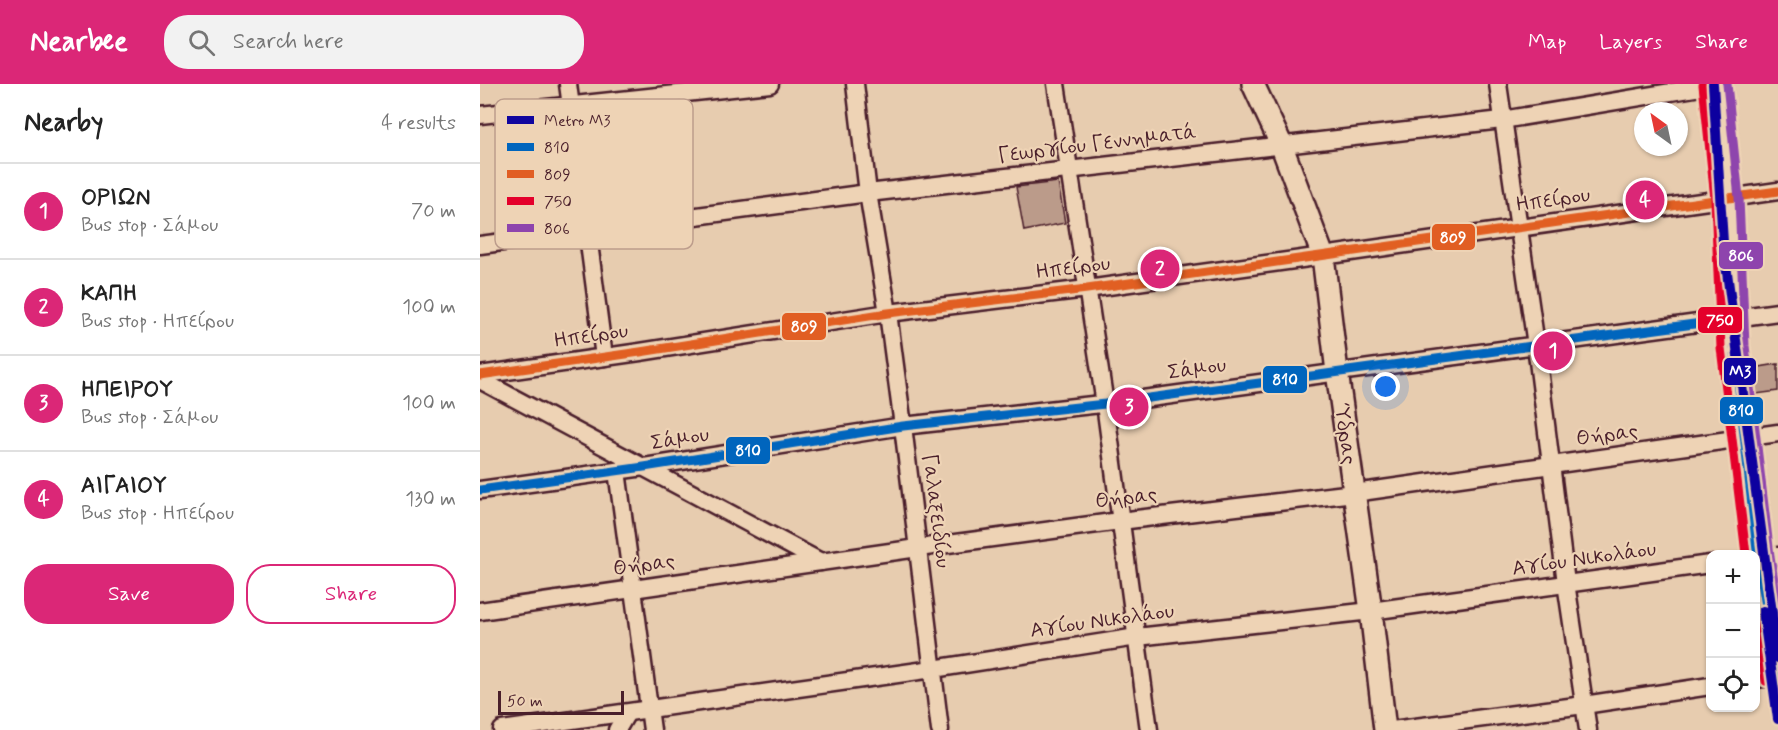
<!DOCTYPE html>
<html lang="en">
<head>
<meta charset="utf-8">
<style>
  body { margin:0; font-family:Mynerve,sans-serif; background:#f2f2f2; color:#222 }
  .controls { position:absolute; right:18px; bottom:18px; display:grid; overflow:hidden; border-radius:12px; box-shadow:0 2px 4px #0004 }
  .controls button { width:54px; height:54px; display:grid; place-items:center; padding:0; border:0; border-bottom:2px solid #e0e0e0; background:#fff; color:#222; font:30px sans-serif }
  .compass { position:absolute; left:1154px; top:18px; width:54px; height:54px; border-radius:50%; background:#fff; box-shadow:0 2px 4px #0004; rotate:327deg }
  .scale { position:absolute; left:18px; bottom:15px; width:126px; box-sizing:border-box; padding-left:6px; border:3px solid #4a1f2b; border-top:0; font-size:16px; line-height:21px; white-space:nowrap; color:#4a1f2b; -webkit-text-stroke:4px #eed3b5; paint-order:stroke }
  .you { position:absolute; left:906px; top:303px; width:21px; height:21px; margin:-15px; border:4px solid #fff; border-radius:50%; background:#1a73e8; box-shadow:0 0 0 9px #1a73e833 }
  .badge { display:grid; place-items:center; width:39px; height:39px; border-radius:50%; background:#db2777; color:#fff; font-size:20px; font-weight:700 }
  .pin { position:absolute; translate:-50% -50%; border:3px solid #fff; box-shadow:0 2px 6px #0006 }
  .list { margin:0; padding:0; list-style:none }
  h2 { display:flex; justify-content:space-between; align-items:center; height:78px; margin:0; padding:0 24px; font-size:26px }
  h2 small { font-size:20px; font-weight:400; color:#767676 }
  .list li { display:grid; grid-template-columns:39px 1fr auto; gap:18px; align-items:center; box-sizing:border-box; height:96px; padding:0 24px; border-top:2px solid #e0e0e0 }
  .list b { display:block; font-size:22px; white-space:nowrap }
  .list p { margin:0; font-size:20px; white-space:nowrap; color:#767676 }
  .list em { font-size:20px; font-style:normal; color:#767676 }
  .actions { display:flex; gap:12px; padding:18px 24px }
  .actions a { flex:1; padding:14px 0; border:2px solid #db2777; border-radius:24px; text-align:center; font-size:21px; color:#db2777 }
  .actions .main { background:#db2777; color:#fff }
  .icon { flex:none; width:33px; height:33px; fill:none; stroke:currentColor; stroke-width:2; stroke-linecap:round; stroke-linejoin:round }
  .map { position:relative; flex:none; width:1298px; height:646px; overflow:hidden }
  header { display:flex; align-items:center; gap:36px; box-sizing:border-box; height:84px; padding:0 30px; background:#db2777; color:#fff }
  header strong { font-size:28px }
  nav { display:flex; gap:33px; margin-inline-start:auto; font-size:21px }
  .search { width:420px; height:54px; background:#f2f2f2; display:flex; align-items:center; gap:15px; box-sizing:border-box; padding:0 21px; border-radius:24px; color:#767676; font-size:22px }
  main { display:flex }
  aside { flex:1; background:#fff }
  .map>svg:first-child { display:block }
</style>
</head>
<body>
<header>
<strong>Nearbee</strong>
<div class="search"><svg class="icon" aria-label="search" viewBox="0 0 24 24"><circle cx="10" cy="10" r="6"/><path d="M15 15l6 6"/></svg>Search here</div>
<nav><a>Map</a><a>Layers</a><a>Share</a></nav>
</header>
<main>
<aside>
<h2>Nearby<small>4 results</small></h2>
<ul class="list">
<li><span class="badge">1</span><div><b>ΟΡΙΩΝ</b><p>Bus stop · Σάμου</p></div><em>70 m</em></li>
<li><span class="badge">2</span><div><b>ΚΑΠΗ</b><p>Bus stop · Ηπείρου</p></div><em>100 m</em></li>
<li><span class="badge">3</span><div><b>ΗΠΕΙΡΟΥ</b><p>Bus stop · Σάμου</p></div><em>100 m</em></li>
<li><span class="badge">4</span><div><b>ΑΙΓΑΙΟΥ</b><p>Bus stop · Ηπείρου</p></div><em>130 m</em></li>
</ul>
<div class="actions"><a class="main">Save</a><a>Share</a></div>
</aside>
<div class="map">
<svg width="1298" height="646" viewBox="0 0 1298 646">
  <rect width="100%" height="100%" fill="#e7ccaf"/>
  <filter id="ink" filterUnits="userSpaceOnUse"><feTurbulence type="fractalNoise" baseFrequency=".0167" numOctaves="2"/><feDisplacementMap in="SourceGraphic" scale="12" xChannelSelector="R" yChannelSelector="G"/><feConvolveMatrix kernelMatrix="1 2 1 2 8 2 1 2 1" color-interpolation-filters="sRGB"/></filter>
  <g filter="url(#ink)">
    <g fill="#bb9b8a" stroke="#4a1f2b" stroke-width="1.5">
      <polygon points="578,98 585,139 544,147 536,103"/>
      <polygon points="1298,280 1298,307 1276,310 1273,284"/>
    </g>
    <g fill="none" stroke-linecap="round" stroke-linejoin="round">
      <g stroke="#4a1f2b" stroke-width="21">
        <g id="minor">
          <polyline points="88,0 124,273"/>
          <polyline points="375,0 388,109 408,229 423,342 460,646"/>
          <polyline points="576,0 625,320 669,646"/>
          <polyline points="1018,0 1056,261 1086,499 1108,646"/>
          <polyline points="0,31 290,0"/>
          <polyline points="0,161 388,109 1022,36 1239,0"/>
          <polyline points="0,291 160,268 408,229 607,205 843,172 1298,107"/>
          <polyline points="0,296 341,478"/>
          <polyline points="137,387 172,646"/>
          <polyline points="0,406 164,383 423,342 648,317 1298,228"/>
          <polyline points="1276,475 1298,472"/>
          <polyline points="0,527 438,464 640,437 874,409 1298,349"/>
          <polyline points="1276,595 1298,592"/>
          <polyline points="22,646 453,585 657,553 891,527 1230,480"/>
          <polyline points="137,646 147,629"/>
          <polyline points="912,646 1104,621 1230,602"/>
        </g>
      </g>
      <g stroke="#4a1f2b" stroke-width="26">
        <g id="tertiary">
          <polyline points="773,0 801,60 843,172 857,288 891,527 905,646"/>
          <polyline points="1235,0 1247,114 1253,263 1278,474 1298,595"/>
        </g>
      </g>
      <use href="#minor" stroke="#eed3b5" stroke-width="16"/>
      <use href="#tertiary" stroke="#eed3b5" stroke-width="21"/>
      <g stroke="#eed3b5" stroke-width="14">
        <polyline id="bus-1" points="0,406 164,383 423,342 625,320 1251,235 1278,474 1298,595"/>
      </g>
      <g stroke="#eed3b5" stroke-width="14">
        <polyline id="bus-2" points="0,291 160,268 408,229 607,205 1298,107"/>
      </g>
      <g stroke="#eed3b5" stroke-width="14">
        <g id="bus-3">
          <polyline points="1223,1 1235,115 1241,264 1266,470"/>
          <polyline points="1276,532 1286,597"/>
        </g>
      </g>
      <g stroke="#eed3b5" stroke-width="14">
        <polyline id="bus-4" points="1247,0 1259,114 1265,262 1290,472 1298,521"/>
      </g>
      <use href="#bus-1" stroke="#0065bd" stroke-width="9"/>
      <use href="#bus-2" stroke="#e15e23" stroke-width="9"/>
      <use href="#bus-3" stroke="#e4002b" stroke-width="9"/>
      <use href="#bus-4" stroke="#8e44ad" stroke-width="9"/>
      <g stroke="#eed3b5" stroke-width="15">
        <g id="metro-1">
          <polyline points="1233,0 1243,158 1298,574"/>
          <polyline points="1283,527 1298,635"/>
        </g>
      </g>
      <use href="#metro-1" stroke="#10069f" stroke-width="10"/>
    </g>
  </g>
  <g text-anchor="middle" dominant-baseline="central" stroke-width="4.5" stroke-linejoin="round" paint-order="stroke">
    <g font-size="21" fill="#4a1f2b" stroke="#eed3b5">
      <text transform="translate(617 60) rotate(-7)">Γεωργίου Γεννηματά</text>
      <text transform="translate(1073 116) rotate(-8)">Ηπείρου</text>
      <text transform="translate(593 184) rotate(-7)">Ηπείρου</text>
      <text transform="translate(111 252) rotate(-8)">Ηπείρου</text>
      <text transform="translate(717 285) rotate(-8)">Σάμου</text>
      <text transform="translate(865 350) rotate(82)">Ύδρας</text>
      <text transform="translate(1127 351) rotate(-8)">Θήρας</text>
      <text transform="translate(200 355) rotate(-9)">Σάμου</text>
      <text transform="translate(646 414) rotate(-7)">Θήρας</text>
      <text transform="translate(456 427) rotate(83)">Γαλαξειδίου</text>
      <text transform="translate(1104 475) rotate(-8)">Αγίου Νικολάου</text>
      <text transform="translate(164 481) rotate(-8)">Θήρας</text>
      <text transform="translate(622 537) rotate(-8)">Αγίου Νικολάου</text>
    </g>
  </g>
  <rect x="15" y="15" width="198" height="150" rx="9" fill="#eed3b5" stroke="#bd9d8c" stroke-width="1.5"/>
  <rect x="27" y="32" width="27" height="8" fill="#10069f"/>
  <rect x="27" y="59" width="27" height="8" fill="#0065bd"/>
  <rect x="27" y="86" width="27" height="8" fill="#e15e23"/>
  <rect x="27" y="113" width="27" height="8" fill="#e4002b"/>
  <rect x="27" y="140" width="27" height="8" fill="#8e44ad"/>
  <g font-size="16" fill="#4a1f2b">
    <text x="64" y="42">Metro Μ3</text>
    <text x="64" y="69">810</text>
    <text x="64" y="96">809</text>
    <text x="64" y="123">750</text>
    <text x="64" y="150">806</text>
  </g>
  <g stroke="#eed3b5" stroke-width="2">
    <rect x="951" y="139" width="45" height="28" rx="6" fill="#e15e23"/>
    <rect x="1238" y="157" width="46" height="29" rx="6" fill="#8e44ad"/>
    <rect x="1217" y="222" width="46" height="28" rx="6" fill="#e4002b"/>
    <rect x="301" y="228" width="46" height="29" rx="6" fill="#e15e23"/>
    <rect x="1243" y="273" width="34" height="29" rx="6" fill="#10069f"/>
    <rect x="782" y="281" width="46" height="29" rx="6" fill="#0065bd"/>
    <rect x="1239" y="312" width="45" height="29" rx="6" fill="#0065bd"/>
    <rect x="245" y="352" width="46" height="29" rx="6" fill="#0065bd"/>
  </g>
  <g font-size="16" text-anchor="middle" font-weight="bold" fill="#fff">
    <text x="973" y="159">809</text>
    <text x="1261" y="177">806</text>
    <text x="1240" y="242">750</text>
    <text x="324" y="248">809</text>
    <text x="1260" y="293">Μ3</text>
    <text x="805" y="301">810</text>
    <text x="1261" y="332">810</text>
    <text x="268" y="372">810</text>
  </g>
</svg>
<div class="controls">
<button>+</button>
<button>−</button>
<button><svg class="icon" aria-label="locate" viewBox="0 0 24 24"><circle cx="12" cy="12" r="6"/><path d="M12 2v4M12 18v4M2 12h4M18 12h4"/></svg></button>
</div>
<svg class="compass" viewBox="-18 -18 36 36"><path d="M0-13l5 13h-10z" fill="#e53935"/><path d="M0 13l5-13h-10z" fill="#767676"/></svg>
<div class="scale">50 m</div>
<div class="you"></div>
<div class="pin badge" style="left:1073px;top:267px">1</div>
<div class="pin badge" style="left:680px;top:185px">2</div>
<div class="pin badge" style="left:649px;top:323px">3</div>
<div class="pin badge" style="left:1165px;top:116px">4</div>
</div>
</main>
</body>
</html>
